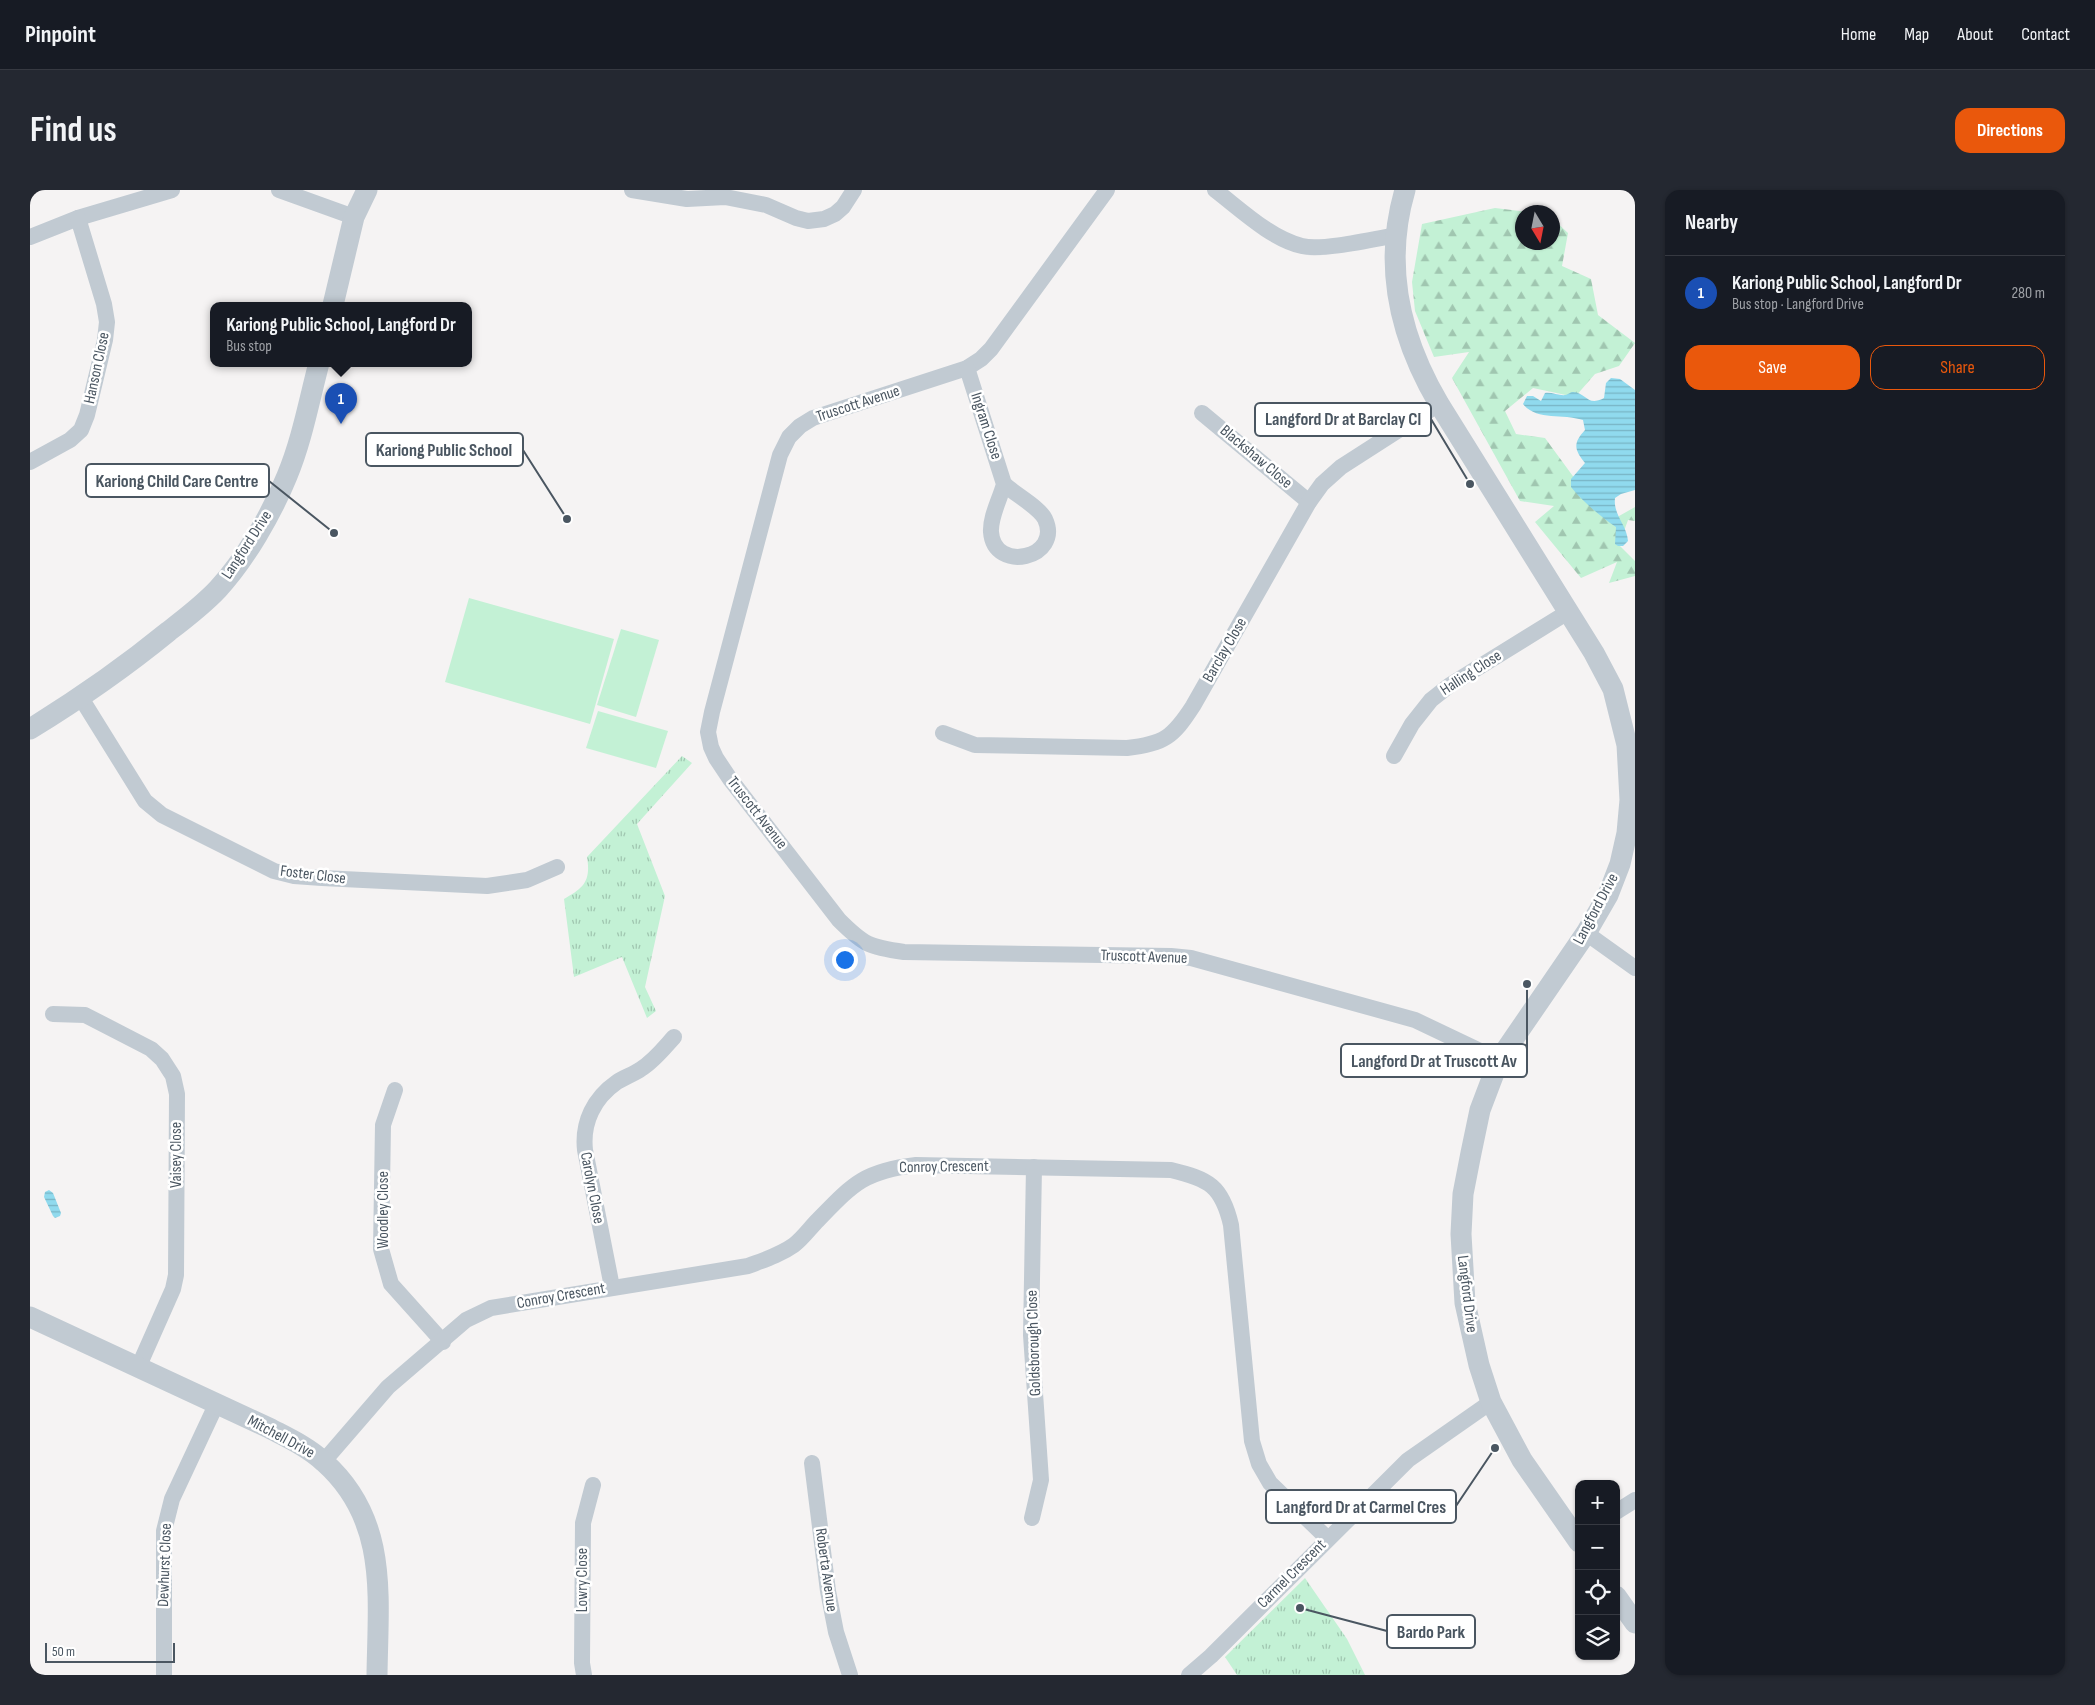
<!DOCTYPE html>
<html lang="en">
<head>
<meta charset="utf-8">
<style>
  body { margin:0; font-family:"Sofia Sans Condensed",sans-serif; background:#242831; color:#f1f3f6 }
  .controls { position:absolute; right:15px; bottom:15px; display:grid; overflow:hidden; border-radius:10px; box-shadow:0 1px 4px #0004 }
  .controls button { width:45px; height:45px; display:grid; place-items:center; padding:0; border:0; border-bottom:1px solid #363941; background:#171b24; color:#f1f3f6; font:25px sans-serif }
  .compass { position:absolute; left:1485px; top:15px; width:45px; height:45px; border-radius:50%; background:#171b24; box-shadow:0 1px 4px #0004; rotate:170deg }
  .scale { position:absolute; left:15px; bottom:12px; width:130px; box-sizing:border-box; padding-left:5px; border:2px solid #4a5661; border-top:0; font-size:14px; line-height:18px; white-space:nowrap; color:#4a5661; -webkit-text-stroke:4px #fff; paint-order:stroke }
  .you { position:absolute; left:814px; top:769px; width:18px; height:18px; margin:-12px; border:4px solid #fff; border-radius:50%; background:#1a73e8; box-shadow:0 0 0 8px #1a73e833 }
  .badge { display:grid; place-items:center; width:32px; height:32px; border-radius:50%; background:#ea580c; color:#fff; font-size:16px; font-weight:700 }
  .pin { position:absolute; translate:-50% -41px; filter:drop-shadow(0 1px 2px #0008) }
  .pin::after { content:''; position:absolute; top:26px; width:18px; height:15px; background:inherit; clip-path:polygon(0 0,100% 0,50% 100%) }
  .popup { position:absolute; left:180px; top:112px; width:262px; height:65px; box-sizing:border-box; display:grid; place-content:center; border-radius:10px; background:#171b24; filter:drop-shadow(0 1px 4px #0005); font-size:16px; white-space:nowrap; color:#9ea1a6 }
  .popup b { font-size:19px; color:#f1f3f6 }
  .popup::after { content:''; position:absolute; left:50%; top:100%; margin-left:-10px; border:10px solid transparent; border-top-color:#171b24 }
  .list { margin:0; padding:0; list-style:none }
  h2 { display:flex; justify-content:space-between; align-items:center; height:65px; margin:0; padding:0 20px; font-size:21px }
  h2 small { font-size:16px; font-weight:400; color:#9ea1a6 }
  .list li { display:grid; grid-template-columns:32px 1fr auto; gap:15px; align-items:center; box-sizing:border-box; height:75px; padding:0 20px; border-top:1px solid #363941 }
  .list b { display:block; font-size:19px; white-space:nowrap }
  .list p { margin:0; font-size:16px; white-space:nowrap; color:#9ea1a6 }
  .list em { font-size:16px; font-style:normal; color:#9ea1a6 }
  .actions { display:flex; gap:10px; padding:15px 20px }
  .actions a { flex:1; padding:11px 0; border:1px solid #ea580c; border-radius:15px; text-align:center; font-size:18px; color:#ea580c }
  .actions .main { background:#ea580c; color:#fff }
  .icon { flex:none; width:28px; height:28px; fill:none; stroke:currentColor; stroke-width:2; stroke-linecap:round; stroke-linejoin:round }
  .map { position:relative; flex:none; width:1605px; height:1485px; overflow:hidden; border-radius:15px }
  header { display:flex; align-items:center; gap:30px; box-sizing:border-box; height:70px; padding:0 25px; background:#171b24; border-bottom:1px solid #363941 }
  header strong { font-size:24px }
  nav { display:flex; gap:28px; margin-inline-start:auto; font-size:18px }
  .intro { display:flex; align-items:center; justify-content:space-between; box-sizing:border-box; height:120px; padding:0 30px }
  h1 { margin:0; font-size:35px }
  .button { padding:12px 22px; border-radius:15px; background:#ea580c; color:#fff; font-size:18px; font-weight:700 }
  main { display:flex; gap:30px; padding:0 30px }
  aside { flex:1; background:#171b24; border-radius:15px; box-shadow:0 1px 4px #0004 }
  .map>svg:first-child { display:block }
</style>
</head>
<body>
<header>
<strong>Pinpoint</strong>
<nav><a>Home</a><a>Map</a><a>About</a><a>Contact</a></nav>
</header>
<div class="intro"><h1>Find us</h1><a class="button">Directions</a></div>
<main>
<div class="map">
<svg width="1605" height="1485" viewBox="0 0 1605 1485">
  <defs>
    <pattern id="forest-firs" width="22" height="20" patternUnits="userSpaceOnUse" patternTransform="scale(1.25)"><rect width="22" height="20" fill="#c3f1d5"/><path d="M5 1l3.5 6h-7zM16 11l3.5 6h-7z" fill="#a0c6b0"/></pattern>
    <pattern id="park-tufts" width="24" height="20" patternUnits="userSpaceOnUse" patternTransform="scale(1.25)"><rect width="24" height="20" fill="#c3f1d5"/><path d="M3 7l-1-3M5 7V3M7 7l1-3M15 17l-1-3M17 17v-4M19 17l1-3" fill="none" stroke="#a0c6b0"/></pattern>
    <pattern id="water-rules" width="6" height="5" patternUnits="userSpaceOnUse" patternTransform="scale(1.25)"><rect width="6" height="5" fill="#90daee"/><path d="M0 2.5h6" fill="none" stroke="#78b4c4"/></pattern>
  </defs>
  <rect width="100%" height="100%" fill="#f5f3f3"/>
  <polygon fill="url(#forest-firs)" points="1465,18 1499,22 1492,22 1492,52 1522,52 1523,29 1538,43 1532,76 1561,89 1568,125 1605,153 1589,176 1565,184 1545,207 1503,198 1475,221 1486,244 1515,248 1556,304 1582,330 1605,317 1605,331 1598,330 1589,355 1605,371 1605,386 1579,393 1587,372 1551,388 1505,332 1524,316 1490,311 1422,188 1439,162 1404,167 1385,121 1382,92 1392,34"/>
  <g fill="url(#park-tufts)">
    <path d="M652 566 662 573 607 634 635 706 615 797 626 821 617 828 592 767 544 787 534 709C554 698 561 691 557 667Z"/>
    <polygon points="1275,1388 1317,1449 1335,1485 1207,1485 1195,1467"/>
  </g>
  <g fill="#c3f1d5">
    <polygon points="439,408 584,449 560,534 415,492"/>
    <polygon points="591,439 629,450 606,527 567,515"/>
    <polygon points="568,521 638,541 626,578 556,558"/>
  </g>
  <g fill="url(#water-rules)">
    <path d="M1581 188 1590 189 1605 200V300L1591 304 1585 308C1583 325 1597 335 1598 351L1593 356H1588L1585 354 1586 337C1571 327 1552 311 1541 297V289L1555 273C1545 260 1542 254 1555 240L1553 230C1532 223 1507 231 1493 214L1497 206H1503L1511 211 1515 203C1522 202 1529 206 1536 205 1539 204 1540 202 1543 202 1557 203 1557 217 1574 208L1576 193Z"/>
    <polygon points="19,1000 23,1003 31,1023 30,1026 25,1028 23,1026 14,1007 15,1002"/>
  </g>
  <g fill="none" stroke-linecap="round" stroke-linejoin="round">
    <g stroke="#c1cad2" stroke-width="16">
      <polyline points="249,0 324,27"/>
      <polyline points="602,0 657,9 695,7 736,15 766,28 778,31 794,29 805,24 813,17 824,0"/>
      <path d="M1077 0 961 159 951 169 937 178 783 228 770 236 759 247 750 265 682 522 678 542 681 557 686 568 700 589 809 730C834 755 839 757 874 762L1141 766 1161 768 1385 830 1469 870"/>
      <path d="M1185 0C1210 19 1241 49 1272 56 1292 61 1344 49 1367 45"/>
      <polyline points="0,47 48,28 142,0"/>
      <path d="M937 178 974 294C986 305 1009 317 1015 329 1033 368 964 384 961 342 960 327 970 309 974 294"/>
      <polyline points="1172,223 1279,312"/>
      <polyline points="0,272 40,250 51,240 57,225 75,150 77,132 74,114 48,28"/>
      <polyline points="51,508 115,611 132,625 244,681 264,686 292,688 457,696 497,690 527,677"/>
      <path d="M913 543 945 555 1097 558C1134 554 1143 547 1163 516L1279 312 1292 294 1311 277 1409 214"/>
      <polyline points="1364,566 1382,534 1401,510 1420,495 1538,422"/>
      <polyline points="1556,743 1605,778"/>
      <polyline points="23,824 55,825 121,859 132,869 143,886 147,904 146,1085 143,1099 108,1178"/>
      <polyline points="365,900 353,935 351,1059 361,1094 413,1152"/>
      <path d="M582 1097 555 960C552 932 564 908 587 892 595 887 604 884 611 879 624 871 634 858 644 847"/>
      <path d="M294 1271 358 1197 436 1130 461 1118 718 1076C734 1070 750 1065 764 1055 773 1048 780 1038 788 1030 823 994 834 981 886 975L1141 980C1179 989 1192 996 1201 1035L1222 1251 1229 1274 1240 1293 1298 1349"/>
      <polyline points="782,1273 798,1401 806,1442 820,1485"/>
      <polyline points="1586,1322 1605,1310"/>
      <polyline points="1002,1328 1011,1290 1001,1145 1004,977"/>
      <polyline points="134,1485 134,1341 142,1309 186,1215"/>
      <polyline points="554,1485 552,1473 553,1333 563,1295"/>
      <polyline points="1159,1485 1181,1466 1378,1270 1461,1212"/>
    </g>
    <g stroke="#c1cad2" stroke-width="21">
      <path d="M1375 0C1353 75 1370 148 1409 214L1564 463 1583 499 1597 555 1600 610 1597 643 1590 674 1578 705 1556 743 1469 870 1450 920 1441 963 1433 1004 1431 1044 1435 1113 1449 1175 1461 1212 1492 1270 1549 1352"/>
      <polyline points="303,115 324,27 337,0"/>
      <path d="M0 539C49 509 95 477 139 441 156 428 174 414 188 399 215 370 242 323 257 286 272 250 279 211 289 173"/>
      <path d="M0 1127 239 1238C258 1248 278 1257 294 1272 359 1330 348 1406 347 1485"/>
      <polyline points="1586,1406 1605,1433"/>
    </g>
  </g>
  <g text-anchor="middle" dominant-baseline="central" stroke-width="5" stroke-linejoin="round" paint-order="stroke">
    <g font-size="16" fill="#4a5661" stroke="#fff">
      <text transform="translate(67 178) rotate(-78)">Hanson Close</text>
      <text transform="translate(828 214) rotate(-18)">Truscott Avenue</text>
      <text transform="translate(956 236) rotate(72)">Ingram Close</text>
      <text transform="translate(1226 267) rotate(40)">Blackshaw Close</text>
      <text transform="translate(217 355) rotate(-57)">Langford Drive</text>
      <text transform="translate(1195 460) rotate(-60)">Barclay Close</text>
      <text transform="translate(1441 483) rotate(-33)">Halling Close</text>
      <text transform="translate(727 623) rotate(52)">Truscott Avenue</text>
      <text transform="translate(283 685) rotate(7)">Foster Close</text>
      <text transform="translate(1566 719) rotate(-62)">Langford Drive</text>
      <text transform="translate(1114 767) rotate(2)">Truscott Avenue</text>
      <text transform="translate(146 965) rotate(-90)">Vaisey Close</text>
      <text transform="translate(914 977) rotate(-1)">Conroy Crescent</text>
      <text transform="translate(562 998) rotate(79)">Carolyn Close</text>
      <text transform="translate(353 1020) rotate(-90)">Woodley Close</text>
      <text transform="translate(1437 1104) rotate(83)">Langford Drive</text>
      <text transform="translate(531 1106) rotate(-10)">Conroy Crescent</text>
      <text transform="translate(1004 1153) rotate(-92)">Goldsborough Close</text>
      <text transform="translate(251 1247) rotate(28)">Mitchell Drive</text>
      <text transform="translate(135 1375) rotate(-88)">Dewhurst Close</text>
      <text transform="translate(796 1380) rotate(82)">Roberta Avenue</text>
      <text transform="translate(1262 1384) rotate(-45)">Carmel Crescent</text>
      <text transform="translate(552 1390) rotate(-90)">Lowry Close</text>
    </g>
  </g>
  <path fill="none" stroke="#4a5661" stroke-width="2" d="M1440 294L1401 229M537 329L493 260M304 343L239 291M1497 794L1497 870M1465 1258L1426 1316M1270 1418L1357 1441"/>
  <g fill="#4a5661" stroke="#fff" stroke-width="2">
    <circle cx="1440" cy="294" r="5"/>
    <circle cx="537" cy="329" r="5"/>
    <circle cx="304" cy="343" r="5"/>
    <circle cx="1497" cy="794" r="5"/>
    <circle cx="1465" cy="1258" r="5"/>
    <circle cx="1270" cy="1418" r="5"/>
  </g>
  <g fill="#fff" stroke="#4a5661" stroke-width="2">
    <rect x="1225" y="213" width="176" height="33" rx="5"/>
    <rect x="336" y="243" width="157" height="33" rx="5"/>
    <rect x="56" y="274" width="183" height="33" rx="5"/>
    <rect x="1311" y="854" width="186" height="33" rx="5"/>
    <rect x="1236" y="1300" width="190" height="33" rx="5"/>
    <rect x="1357" y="1425" width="88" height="33" rx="5"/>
  </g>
  <g font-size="18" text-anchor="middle" font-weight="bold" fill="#4a5661">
    <text x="1313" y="235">Langford Dr at Barclay Cl</text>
    <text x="414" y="266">Kariong Public School</text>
    <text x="147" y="297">Kariong Child Care Centre</text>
    <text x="1404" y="877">Langford Dr at Truscott Av</text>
    <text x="1331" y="1323">Langford Dr at Carmel Cres</text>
    <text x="1401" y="1448">Bardo Park</text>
  </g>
</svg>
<div class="controls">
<button>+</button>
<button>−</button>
<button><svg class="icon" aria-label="locate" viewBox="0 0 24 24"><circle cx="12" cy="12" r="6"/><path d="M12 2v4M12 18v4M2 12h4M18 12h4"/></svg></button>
<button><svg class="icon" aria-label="layers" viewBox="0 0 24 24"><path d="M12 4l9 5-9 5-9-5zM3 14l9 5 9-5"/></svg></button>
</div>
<svg class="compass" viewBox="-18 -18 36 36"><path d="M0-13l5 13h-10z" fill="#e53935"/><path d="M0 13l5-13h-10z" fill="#9ea1a6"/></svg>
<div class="scale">50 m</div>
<div class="you"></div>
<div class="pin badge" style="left:311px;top:234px;background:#1a4fb4">1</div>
<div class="popup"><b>Kariong Public School, Langford Dr</b>Bus stop</div>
</div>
<aside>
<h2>Nearby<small></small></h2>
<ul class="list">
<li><span class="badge" style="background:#1a4fb4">1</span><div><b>Kariong Public School, Langford Dr</b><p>Bus stop · Langford Drive</p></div><em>280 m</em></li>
</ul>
<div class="actions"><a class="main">Save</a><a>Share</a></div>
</aside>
</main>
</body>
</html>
